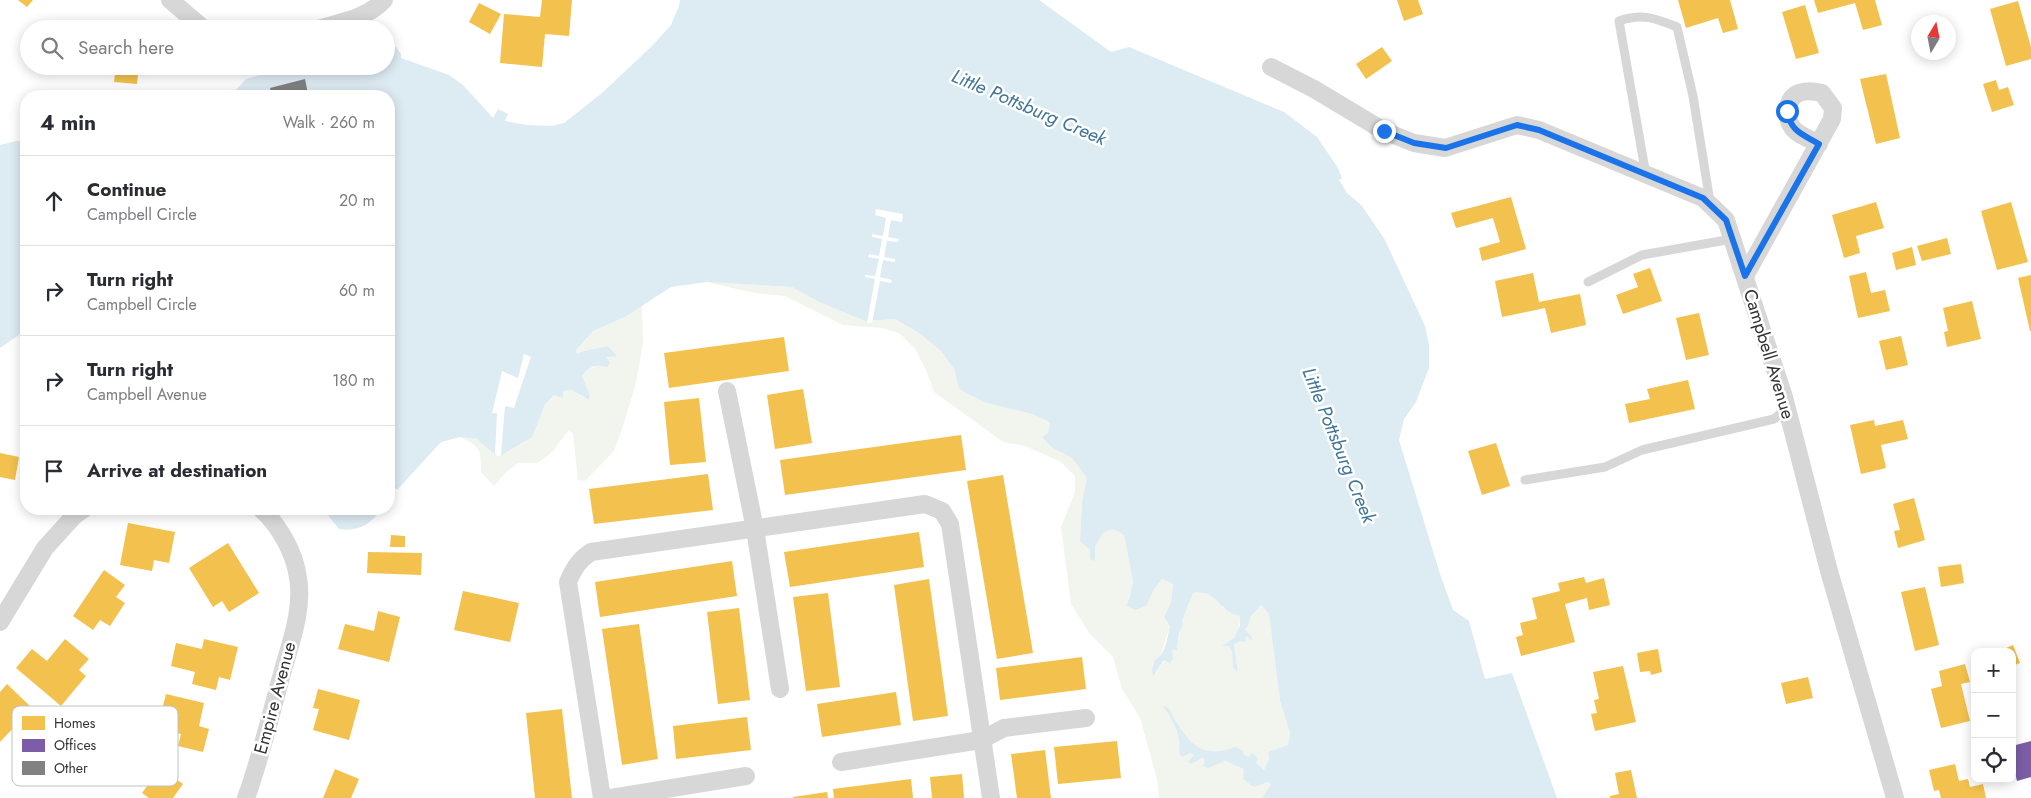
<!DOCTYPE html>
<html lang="en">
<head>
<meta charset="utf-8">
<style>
  body { margin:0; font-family:Jost,sans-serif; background:#f2f2f3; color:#2b2b33 }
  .controls { position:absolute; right:15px; bottom:15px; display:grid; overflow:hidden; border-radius:10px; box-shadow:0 2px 12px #0003 }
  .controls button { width:45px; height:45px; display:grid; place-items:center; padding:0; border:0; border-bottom:1px solid #e1e1e2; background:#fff; color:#2b2b33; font:25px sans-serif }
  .compass { position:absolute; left:1911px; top:15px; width:45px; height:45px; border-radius:50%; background:#fff; box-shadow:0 2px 12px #0003; rotate:10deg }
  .stop { position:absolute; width:15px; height:15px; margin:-11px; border:4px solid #1a73e8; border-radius:50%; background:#fff }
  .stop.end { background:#1a73e8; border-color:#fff; box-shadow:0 1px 5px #0008 }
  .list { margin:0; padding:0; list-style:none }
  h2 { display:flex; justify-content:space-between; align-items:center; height:65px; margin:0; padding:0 20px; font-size:21px }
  h2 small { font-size:16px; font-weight:400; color:#7c7c81 }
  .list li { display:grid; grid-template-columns:32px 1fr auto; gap:15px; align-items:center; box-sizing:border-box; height:90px; padding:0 20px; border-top:1px solid #e1e1e2 }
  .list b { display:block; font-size:19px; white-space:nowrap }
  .list p { margin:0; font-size:16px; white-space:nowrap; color:#7c7c81 }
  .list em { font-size:16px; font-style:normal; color:#7c7c81 }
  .icon { flex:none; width:28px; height:28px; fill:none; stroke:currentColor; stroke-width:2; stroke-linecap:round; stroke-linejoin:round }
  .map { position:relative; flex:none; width:2031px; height:798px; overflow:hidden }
  .search { position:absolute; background:#fff; box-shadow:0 2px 12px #0003; left:20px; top:20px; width:375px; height:55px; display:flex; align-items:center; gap:12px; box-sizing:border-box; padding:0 18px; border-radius:28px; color:#7c7c81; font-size:19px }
  .panel { position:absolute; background:#fff; box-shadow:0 2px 12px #0003; left:20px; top:90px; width:375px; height:425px; border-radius:20px }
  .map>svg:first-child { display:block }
</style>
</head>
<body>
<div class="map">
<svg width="2031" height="798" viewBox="0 0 2031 798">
  <rect width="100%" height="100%" fill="#fff"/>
  <g fill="#f1f5ed">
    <path d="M707 282 792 287 819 302 865 321 895 319 919 333 941 351 954 369 959 389C969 394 980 401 991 404 1012 410 1032 411 1050 423L1048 433 1042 437 1051 447 1072 458 1088 478 1082 502 1080 541 1090 550 1095 561V547L1103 533 1113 529 1124 535 1133 582 1128 599 1147 605 1154 589 1162 579 1173 584 1171 602 1164 617 1170 626 1154 676 1172 650 1177 649 1182 621 1193 593 1203 592 1218 600 1223 608 1240 616C1240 623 1239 633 1234 638 1230 642 1226 641 1223 646L1229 645 1232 651 1233 667 1238 671 1234 644 1245 635 1251 639V636L1245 629 1248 626 1251 616 1261 605 1269 614 1280 701 1290 733 1288 745 1268 752 1269 759 1264 770 1256 763 1252 753 1248 757C1233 749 1219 755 1206 752 1187 747 1177 723 1169 708L1181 743 1180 753H1190L1195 755 1188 762 1191 763C1194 762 1199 759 1202 759 1221 757 1256 771 1271 784L1262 798H1159L1157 779 1140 718 1122 689 1113 657 1090 634 1071 604 1061 527 1075 492V476L1061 462 1025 446 1003 442 934 392 926 370 915 349 899 333 882 328 843 325 785 296 754 293Z"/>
    <path d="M642 304 643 344 635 387 622 429 614 451 585 481 578 480 573 433 568 431 552 452 538 463H518L506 472 494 486 481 472C481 449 481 447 460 437L477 439 532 437 545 405 555 395 563 398V391L572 390 584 398 590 395 582 376C588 369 591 369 599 365 606 361 607 355 616 356L608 346C597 349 587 349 577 354L576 350 593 331 625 317Z"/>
  </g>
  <g fill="#ddebf3">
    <path d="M680 0H1039L1111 52 1129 47 1284 112 1317 137 1338 168 1342 178 1339 180 1347 193 1362 206 1385 240 1425 326 1429 345V368L1416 402 1404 419 1399 440 1440 574 1453 610 1469 621 1485 679 1512 673 1557 798H1262L1271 784 1268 782 1254 787 1243 779 1244 769 1225 761 1208 768 1203 766 1205 760 1202 758 1191 764 1188 762 1194 755 1190 753 1182 757 1179 753C1182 737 1173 719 1163 706L1169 708C1184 737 1198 762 1235 747L1244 751 1243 754 1248 757 1252 753 1258 758 1256 763 1264 770 1269 759 1268 752 1288 745 1290 733 1280 701 1269 614 1261 605 1251 616 1248 626 1245 629 1251 636 1252 640 1246 636 1245 642 1240 641 1234 644 1238 672 1233 667 1232 651 1229 646H1222L1234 638 1240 626V616C1218 612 1218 589 1193 593L1182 621 1183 623 1179 634 1177 650H1172L1173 659 1170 663 1164 660 1153 677 1152 669 1155 660C1166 655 1167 637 1170 626L1164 617 1171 602 1173 584 1162 579 1154 589 1147 605 1135 610 1127 606 1133 582 1124 535 1113 529 1103 533 1095 547V561L1090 559V550L1080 541 1082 502 1087 478 1072 458 1051 447 1042 437 1048 433 1050 423C1032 411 1011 410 991 404 980 401 969 394 959 389L954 369 941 351 919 333 895 319 865 321 819 302 792 287 707 282 671 287 625 317 593 331 576 350 577 354C587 349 597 349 608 346L617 356 607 357 610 363 607 367C596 364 590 366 582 376L590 395 589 400 572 390 563 391V398L554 395 545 405 532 437 498 457 477 439 460 437 441 442 398 489 389 488V96H234L236 90 246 79 293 66H386V50L396 47 401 54V58L449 75 463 85 493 118 498 109 508 114 505 121 526 125 552 126 564 123 602 93 653 45 671 25 679 6Z"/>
    <polygon points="16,141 26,142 26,330 0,348 0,145"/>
    <path d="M323 509H381C371 525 357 532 339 529Z"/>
  </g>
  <g fill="#fff">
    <polygon points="876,209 903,214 902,222 891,220 888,237 899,239 898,242 887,241 884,257 895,259 895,262 883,260 880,277 892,280 891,283 880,281 872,323 867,323 875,279 865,277 865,275 875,276 879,259 868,257 869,254 879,256 882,239 872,237 872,234 883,236 886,218 875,215"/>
    <polygon points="524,354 531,357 514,408 505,406 501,455 498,457 495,454 497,413 492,413 502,371 518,378"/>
  </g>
  <g fill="#f2c14e">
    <polygon points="18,0 33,0 27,7"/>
    <polygon points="542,0 572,0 569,36 545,34 542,67 500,63 504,14 540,17"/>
    <polygon points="1397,0 1418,0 1423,14 1404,21"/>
    <polygon points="1678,0 1730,0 1738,29 1723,33 1718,18 1686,28"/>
    <polygon points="1814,0 1875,0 1882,25 1863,30 1855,3 1818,13"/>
    <polygon points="2018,1 2031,47 2031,59 2006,66 1990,9"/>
    <polygon points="479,3 501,14 490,34 469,22"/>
    <polygon points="1805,5 1819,53 1796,59 1782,12"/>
    <polygon points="1382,47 1392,61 1366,79 1356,64"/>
    <polygon points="63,66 139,66 137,84 114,82 115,74 63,70"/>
    <polygon points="1886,74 1900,138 1876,144 1860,79"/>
    <polygon points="1996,80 1999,90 2008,87 2014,105 1992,112 1983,84"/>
    <polygon points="1511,197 1526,249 1482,261 1479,248 1500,242 1493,218 1456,228 1451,213"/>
    <polygon points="1876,202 1884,228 1856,236 1860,253 1844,258 1832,215"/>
    <polygon points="2011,202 2028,262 1997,270 1981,211"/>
    <polygon points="1947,238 1951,254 1922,261 1917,246"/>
    <polygon points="1912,247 1916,265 1896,270 1892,253"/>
    <polygon points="1650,268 1662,301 1623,314 1616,295 1638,287 1633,274"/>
    <polygon points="1866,272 1871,293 1885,290 1890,311 1858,318 1849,276"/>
    <polygon points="1533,273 1539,302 1580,294 1586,325 1551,333 1545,308 1502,317 1495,281"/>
    <polygon points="2031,275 2031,331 2030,331 2018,278"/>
    <polygon points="1972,301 1981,339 1947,347 1944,332 1948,331 1943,308"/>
    <polygon points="1699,313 1709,355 1686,360 1676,318"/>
    <polygon points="1901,336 1908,365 1886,370 1879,341"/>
    <polygon points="784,337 789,371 669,388 664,353"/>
    <polygon points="1688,380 1695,409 1629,423 1625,404 1650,399 1647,389"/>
    <polygon points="803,389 812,443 775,449 767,395"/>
    <polygon points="22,395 26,395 26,413 25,413"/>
    <polygon points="699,398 706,462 670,465 664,402"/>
    <polygon points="1874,420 1875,426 1903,420 1908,439 1881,445 1886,468 1861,474 1850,425"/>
    <polygon points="961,435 966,470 785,495 780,460"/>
    <polygon points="1496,443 1510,486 1482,495 1468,451"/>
    <polygon points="0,453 19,457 15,480 0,477"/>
    <polygon points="708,474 713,510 594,524 589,489"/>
    <polygon points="1003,475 1033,653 997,659 967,481"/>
    <polygon points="1914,498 1925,540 1898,548 1894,531 1900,530 1893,504"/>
    <polygon points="128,523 175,532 169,563 154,560 152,571 120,565"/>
    <polygon points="919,532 924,567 790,587 784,552"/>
    <polygon points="391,535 405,536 405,547 390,547"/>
    <polygon points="228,543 259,593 229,612 222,601 213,607 189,568"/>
    <polygon points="368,552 422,553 421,575 367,573"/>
    <polygon points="732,561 737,596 600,617 595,582"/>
    <polygon points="1961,564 1964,583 1941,587 1938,567"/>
    <polygon points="104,570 125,585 116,597 125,603 110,626 100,620 93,630 73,616"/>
    <polygon points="1584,577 1586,583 1604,578 1610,605 1589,610 1587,598 1565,604 1575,642 1521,656 1516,637 1523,635 1520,623 1537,619 1532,598 1560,591 1558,583"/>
    <polygon points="929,579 948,716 913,721 894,585"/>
    <polygon points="1925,587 1939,645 1915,651 1901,592"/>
    <polygon points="463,591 519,603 510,642 454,630"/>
    <polygon points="828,593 840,687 806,691 793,597"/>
    <polygon points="739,608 750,700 718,704 707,612"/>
    <polygon points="378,611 400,617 389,662 338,649 345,624 374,631"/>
    <polygon points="639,624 658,759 622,765 602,629"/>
    <polygon points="65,639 89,659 79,670 86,676 61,706 16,668 32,649 47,661"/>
    <polygon points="204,639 238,647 230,680 219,677 216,690 192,684 195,672 171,666 176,643 202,649"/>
    <polygon points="2013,645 2020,663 2012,666 2012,652 1997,652"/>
    <polygon points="1658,649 1662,672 1651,675 1650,671 1640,672 1637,653"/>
    <polygon points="1082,657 1086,689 1000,700 996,668"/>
    <polygon points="1965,664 1970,682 1961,684 1970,721 1941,728 1931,689 1942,686 1939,671"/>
    <polygon points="1623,666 1636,722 1595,731 1591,714 1597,713 1594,700 1599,699 1593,672"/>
    <polygon points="1808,677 1813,698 1786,704 1781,683"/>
    <polygon points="7,684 32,708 0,742 0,692"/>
    <polygon points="318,689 360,700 349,740 313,730 319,709 313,708"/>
    <polygon points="896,692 901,725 822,737 817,704"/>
    <polygon points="166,694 204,703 199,726 209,729 203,752 178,746 181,734 166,731 169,720 160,718"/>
    <polygon points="562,709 572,798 535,798 526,713"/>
    <polygon points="747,717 751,750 676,759 673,726"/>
    <polygon points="1117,741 1121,778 1058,784 1054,747"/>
    <polygon points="1045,750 1051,798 1017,798 1011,754"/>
    <polygon points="1955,764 1959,781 1968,779 1970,787 1983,784 1986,798 1941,798 1939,790 1934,791 1929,770"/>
    <polygon points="160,768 183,784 173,798 149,798 142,793"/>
    <polygon points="335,769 359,779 351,798 323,798"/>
    <polygon points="1631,770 1637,798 1610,798 1610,796 1619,794 1615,773"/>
    <polygon points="962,774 964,798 932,798 930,777"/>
    <polygon points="911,779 913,798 834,798 833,789"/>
    <polygon points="827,792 828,798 793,798 793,797"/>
  </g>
  <polygon fill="#7b5ea7" points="2031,741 2031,777 2017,781 2012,760 2012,746"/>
  <polygon fill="#818181" points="305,79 308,94 299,96 272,96 270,88"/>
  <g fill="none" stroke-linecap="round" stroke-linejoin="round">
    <g stroke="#d7d7d7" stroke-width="9">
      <path d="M1646 175 1619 21C1642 13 1655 18 1677 27L1693 96 1710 202"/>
      <polyline points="1588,282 1642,255 1732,239"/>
      <polyline points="1525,480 1605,467 1642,450 1774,419 1787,408"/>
    </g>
    <g stroke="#d7d7d7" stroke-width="18">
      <polyline points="170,0 204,29"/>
      <path d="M318 29C342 22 367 18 384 0"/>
      <polyline points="1271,67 1314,89 1384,131 1414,143 1445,148 1517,125 1539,130 1703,198 1726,220 1784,397 1829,571 1895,798"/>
      <path d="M1745 276 1832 119 1833 108 1822 93C1814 91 1806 90 1799 93 1786 98 1785 117 1792 127 1797 135 1811 139 1819 144"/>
      <polyline points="727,391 755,529 780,689"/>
      <polyline points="0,622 45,548 74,516 84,509"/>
      <polyline points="841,762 981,740 1004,728 1086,718"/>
      <path d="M246 798C260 760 269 721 280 681 288 649 304 612 298 578 295 553 279 525 261 509"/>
      <path d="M602 798 568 582C574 568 579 560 591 552L925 504 942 511 950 524 991 798"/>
      <polyline points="611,798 746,776"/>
    </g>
  </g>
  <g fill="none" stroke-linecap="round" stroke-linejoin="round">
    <path stroke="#1a73e8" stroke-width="6" d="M1384 131 1414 143 1446 148 1517 125 1539 130 1703 198 1726 220 1745 276 1819 144C1802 134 1791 132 1787 111"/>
  </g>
  <g text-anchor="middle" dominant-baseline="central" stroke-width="5" stroke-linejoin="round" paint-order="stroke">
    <g font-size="18" fill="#333" stroke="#fff">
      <text transform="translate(1769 354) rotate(73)">Campbell Avenue</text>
      <text transform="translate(275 698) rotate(-75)">Empire Avenue</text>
    </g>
    <g font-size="19" font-style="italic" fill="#3f7597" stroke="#fff">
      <text transform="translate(1029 107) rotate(23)">Little Pottsburg Creek</text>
      <text transform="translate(1339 445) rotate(68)">Little Pottsburg Creek</text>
    </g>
  </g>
  <rect x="12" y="706" width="166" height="80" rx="8" fill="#fff" stroke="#c2c2c2" stroke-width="1"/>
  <rect x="22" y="716" width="23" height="14" fill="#f2c14e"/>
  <rect x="22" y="739" width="23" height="13" fill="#7b5ea7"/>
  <rect x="22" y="761" width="23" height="14" fill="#818181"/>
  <g font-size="14" fill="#333">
    <text x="54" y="728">Homes</text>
    <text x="54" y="750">Offices</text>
    <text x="54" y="773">Other</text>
  </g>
</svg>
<div class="controls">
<button>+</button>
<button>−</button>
<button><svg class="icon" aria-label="locate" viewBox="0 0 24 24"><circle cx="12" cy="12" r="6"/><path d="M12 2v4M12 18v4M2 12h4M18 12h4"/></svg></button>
</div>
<svg class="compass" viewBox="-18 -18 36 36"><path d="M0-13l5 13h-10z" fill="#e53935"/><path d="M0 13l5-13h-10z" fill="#7c7c81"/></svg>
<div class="stop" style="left:1787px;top:111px"></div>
<div class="stop end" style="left:1384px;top:131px"></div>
<div class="search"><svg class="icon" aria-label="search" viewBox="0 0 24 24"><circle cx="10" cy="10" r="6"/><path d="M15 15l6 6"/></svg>Search here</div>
<section class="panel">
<h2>4 min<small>Walk · 260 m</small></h2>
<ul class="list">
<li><svg class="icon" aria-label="ahead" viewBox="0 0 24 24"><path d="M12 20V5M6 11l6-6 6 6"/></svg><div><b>Continue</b><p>Campbell Circle</p></div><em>20 m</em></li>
<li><svg class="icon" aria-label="right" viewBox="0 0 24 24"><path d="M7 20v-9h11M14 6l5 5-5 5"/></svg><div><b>Turn right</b><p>Campbell Circle</p></div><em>60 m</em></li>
<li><svg class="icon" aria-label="right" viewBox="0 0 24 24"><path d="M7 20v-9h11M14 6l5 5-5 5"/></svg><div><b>Turn right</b><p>Campbell Avenue</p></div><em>180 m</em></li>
<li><svg class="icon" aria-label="arrive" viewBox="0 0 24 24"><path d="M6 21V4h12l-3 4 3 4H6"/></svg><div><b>Arrive at destination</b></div></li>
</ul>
</section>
</div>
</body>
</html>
